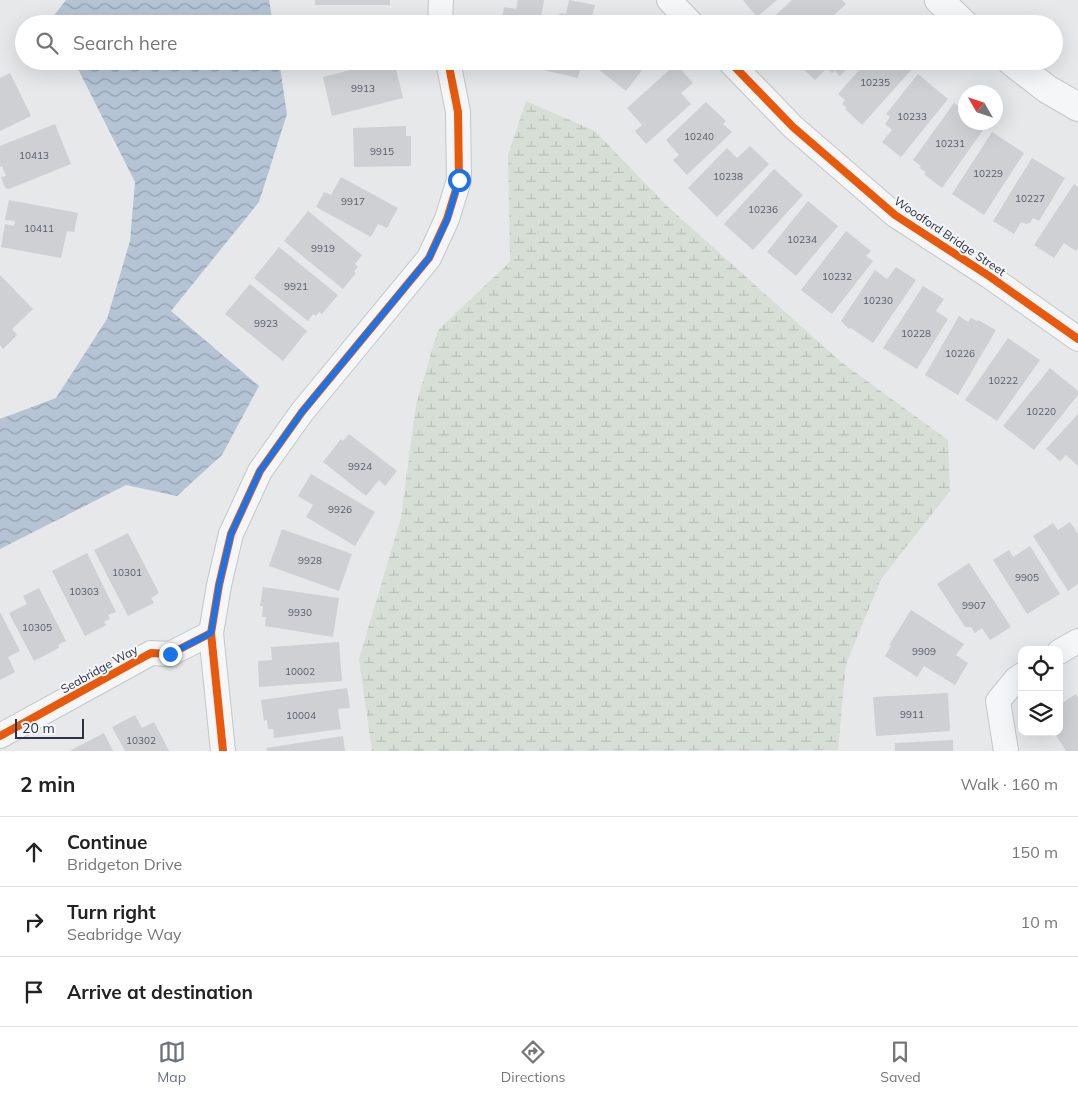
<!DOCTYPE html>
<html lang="en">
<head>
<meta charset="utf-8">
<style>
  body { margin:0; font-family:Mulish,sans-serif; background:#f6f6f6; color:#222 }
  .controls { position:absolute; right:15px; bottom:15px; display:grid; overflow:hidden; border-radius:10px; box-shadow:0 5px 20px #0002 }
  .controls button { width:45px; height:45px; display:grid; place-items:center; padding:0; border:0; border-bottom:1px solid #e0e0e0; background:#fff; color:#222; font:25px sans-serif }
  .compass { position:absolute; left:958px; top:85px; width:45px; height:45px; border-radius:50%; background:#fff; box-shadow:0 5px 20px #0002; rotate:309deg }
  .scale { position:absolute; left:15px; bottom:12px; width:69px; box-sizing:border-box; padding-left:5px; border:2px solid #2b3445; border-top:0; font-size:14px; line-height:18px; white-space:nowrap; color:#2b3445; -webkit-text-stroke:4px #f4f6f9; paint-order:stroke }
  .stop { position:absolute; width:15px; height:15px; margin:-11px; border:4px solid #1a73e8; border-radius:50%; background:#fff }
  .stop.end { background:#1a73e8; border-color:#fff; box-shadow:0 1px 5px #0008 }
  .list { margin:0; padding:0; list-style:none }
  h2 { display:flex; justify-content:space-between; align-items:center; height:65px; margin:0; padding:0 20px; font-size:21px }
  h2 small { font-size:16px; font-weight:400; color:#767676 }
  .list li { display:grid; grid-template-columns:32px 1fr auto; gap:15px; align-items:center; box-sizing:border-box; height:70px; padding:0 20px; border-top:1px solid #e0e0e0 }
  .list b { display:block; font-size:19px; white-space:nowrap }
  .list p { margin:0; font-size:16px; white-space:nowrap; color:#767676 }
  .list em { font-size:16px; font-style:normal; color:#767676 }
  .icon { flex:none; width:28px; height:28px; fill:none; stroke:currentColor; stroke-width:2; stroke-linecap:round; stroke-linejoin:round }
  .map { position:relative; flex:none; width:1078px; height:751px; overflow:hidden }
  .search { position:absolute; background:#fff; box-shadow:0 5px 20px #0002; left:15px; right:15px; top:15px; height:55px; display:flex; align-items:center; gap:12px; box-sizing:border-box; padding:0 18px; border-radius:28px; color:#767676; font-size:19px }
  .sheet { height:275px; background:#fff }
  nav { display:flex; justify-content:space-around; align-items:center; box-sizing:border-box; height:70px; border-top:1px solid #e0e0e0; background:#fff; font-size:14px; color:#767676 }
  nav a { display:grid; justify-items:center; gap:2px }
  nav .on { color:#6c737f }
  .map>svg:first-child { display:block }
</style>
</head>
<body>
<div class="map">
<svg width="1078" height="751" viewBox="0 0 1078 751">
  <defs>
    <pattern id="wetland-marsh" width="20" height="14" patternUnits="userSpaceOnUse" patternTransform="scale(1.25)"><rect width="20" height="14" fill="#d6ded6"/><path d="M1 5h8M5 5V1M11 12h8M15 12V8" fill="none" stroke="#b8bfb9"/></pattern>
    <pattern id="water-waves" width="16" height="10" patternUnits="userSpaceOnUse" patternTransform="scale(1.25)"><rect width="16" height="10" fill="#b4c4d5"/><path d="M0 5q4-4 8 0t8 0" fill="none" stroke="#93a0af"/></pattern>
  </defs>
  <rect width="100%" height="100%" fill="#e6e8ea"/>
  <polygon fill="url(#wetland-marsh)" points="526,101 595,131 667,206 841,362 948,440 950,491 881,579 846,664 838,750 372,751 359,659 401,518 416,405 438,330 510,262 508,155"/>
  <g fill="url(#water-waves)">
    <polygon points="66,0 269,0 273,24 55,24 52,18"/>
    <polygon points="74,61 279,61 287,114 259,202 171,311 259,386 222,455 177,496 126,485 0,549 0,419 56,398 107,319 130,241 135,182"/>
  </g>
  <g fill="#ced0d3">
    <rect x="315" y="0" width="75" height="5"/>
    <polygon points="518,0 544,0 540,24 501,24 504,7 516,9"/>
    <polygon points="569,0 595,5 590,24 549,24 550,19 556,21 557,16 561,13 566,14"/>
    <polygon points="743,0 777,0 757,17"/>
    <polygon points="792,0 842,0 846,4 824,24 766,24"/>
    <polygon points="372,15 373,24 317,24 317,21"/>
    <polygon points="387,61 394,61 403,98 332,116 323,77"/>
    <polygon points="500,61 533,61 531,68"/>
    <polygon points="541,61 582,61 578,78 539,69"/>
    <polygon points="598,61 649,61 626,91 594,66"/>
    <polygon points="799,61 854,61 840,76 835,71 832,73 827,68 815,80 797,63"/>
    <polygon points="867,61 903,61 912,69 862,125 845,109 847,108 842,104 845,100 838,94"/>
    <polygon points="676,64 693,83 681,93 691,104 646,144 635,131 642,125 627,108"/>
    <polygon points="10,73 31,116 0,131 0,78"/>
    <polygon points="918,74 948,99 901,157 882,142 892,130 885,124 890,117 886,114"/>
    <polygon points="706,102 726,121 723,124 732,132 687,175 673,160 679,155 666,140"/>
    <polygon points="954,103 966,112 966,122 981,122 986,126 942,188 924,174 926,172 919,168 921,166 913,160"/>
    <polygon points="55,124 71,164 9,189 5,188 1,177 6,176 2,166 0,167 0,146"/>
    <polygon points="406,126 406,136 411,136 411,166 354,167 353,128"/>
    <polygon points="992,132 1024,153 984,215 952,194"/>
    <polygon points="750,146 769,164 717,217 688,188 727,148 737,158"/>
    <polygon points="1032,158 1065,178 1039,221 1033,218 1030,223 1026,224 1021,222 1014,234 993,221"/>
    <polygon points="774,169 803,195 753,250 724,224"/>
    <polygon points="341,177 398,208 387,228 378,224 371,237 316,207 324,192 331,195"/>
    <polygon points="1074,184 1078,187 1078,248 1076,251 1064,243 1054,258 1034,245"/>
    <polygon points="9,200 78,213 74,232 67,231 61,258 1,247 5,224 14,226 15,221 5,220"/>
    <polygon points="808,201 838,226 796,276 767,252"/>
    <polygon points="308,211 362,255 355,264 358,267 354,271 356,273 343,289 284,241"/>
    <polygon points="846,231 871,251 866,256 873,261 832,314 801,290"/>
    <polygon points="279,247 338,295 322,314 319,312 316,316 313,314 308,321 254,278"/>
    <polygon points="896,267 916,280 873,343 851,328 849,329 841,321 875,270 887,279"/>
    <polygon points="0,275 33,309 12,329 17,335 3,349 0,345"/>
    <polygon points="250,284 307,331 283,361 225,314"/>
    <polygon points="923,286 944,299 936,311 948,319 917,369 883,348"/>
    <polygon points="959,316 968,322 971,318 977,321 978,320 996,330 958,395 925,375"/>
    <polygon points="1008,338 1040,360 997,421 965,400"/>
    <polygon points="1050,368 1078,391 1078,395 1034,450 1003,426"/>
    <polygon points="1078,414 1078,466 1066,455 1060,461 1046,449"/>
    <polygon points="349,434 397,471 385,486 379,480 366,496 323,462 341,439 343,441"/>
    <polygon points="311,474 375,512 355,546 306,517 313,505 298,496"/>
    <polygon points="1070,522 1078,534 1078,584 1068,591 1033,536 1053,523 1058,530"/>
    <polygon points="282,529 352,554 339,591 269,566"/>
    <polygon points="128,533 159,593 151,598 154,603 128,616 94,550"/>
    <polygon points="1030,546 1060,594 1027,614 993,560 1009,550 1013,557"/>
    <polygon points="87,553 116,612 108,615 110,619 104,622 106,625 85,636 52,571"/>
    <polygon points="969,563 1011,627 990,640 982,628 975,633 971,627 965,627 937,584"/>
    <polygon points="263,587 339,598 333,637 265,626 266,617 262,617 263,606 260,606"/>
    <polygon points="39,588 66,641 58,645 59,648 34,661 9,613 27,604 23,596"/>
    <polygon points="911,610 964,644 956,655 968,663 955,685 924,666 917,677 885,656 891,646 889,645"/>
    <polygon points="0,612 20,651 8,657 15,672 0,680"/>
    <polygon points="339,642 342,681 259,687 258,661 272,660 271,647"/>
    <polygon points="347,688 350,708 338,709 341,729 274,738 273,729 268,729 267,720 264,721 261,700"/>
    <polygon points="948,693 950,731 876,736 873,697"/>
    <polygon points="1076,694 1078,698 1078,751 1066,751 1054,732 1059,732 1059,705"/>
    <polygon points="135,715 142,728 154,722 169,751 125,751 112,727"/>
    <polygon points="104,733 113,751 72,751 71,750"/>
    <polygon points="343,736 345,751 267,751 266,748"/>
    <polygon points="953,740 953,751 895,751 895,743"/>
  </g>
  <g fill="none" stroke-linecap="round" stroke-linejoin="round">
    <g stroke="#c4c6c8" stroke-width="26">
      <g id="minor">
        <polyline points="669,0 692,24"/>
        <polyline points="440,24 441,0"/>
        <polyline points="729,61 793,127 895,215 989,276 1078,339"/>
        <polyline points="1059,652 1078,641"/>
        <polyline points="0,736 151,653 170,654 211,633"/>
        <polyline points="223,751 211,633 219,585 231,534 260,471 302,412 429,258 447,219 459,180 458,112 448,61"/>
        <polyline points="1006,751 998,701 1016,679 1022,675"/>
      </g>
    </g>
    <g stroke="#c4c6c8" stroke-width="30">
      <g id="tertiary">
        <polyline points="939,0 964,24"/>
        <polyline points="1011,61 1047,89 1078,107"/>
      </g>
    </g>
    <use href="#minor" stroke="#f5f6f7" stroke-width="24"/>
    <use href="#tertiary" stroke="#f5f6f7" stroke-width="28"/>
    <g stroke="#f4f6f9" stroke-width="11">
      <g id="cycleway">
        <polyline points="729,61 793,127 895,215 989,276 1078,339"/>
        <polyline points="0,736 151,653 170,654 211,633"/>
        <polyline points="223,751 211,633 219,585 231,534 260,471 302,412 429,258 447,219 459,180 458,112 448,61"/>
      </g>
    </g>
    <use href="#cycleway" stroke="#e8590c" stroke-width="8"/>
  </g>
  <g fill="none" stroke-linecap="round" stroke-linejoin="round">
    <polyline stroke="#1a73e8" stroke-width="6" points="170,654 211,633 219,585 231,534 260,471 302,412 429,258 447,220 459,180"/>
  </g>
  <g text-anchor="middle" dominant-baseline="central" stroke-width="4" stroke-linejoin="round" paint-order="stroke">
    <g font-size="10" fill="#545c69">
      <text x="875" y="82">10235</text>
      <text x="363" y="88">9913</text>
      <text x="912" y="116">10233</text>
      <text x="699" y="136">10240</text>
      <text x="950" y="143">10231</text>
      <text x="382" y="151">9915</text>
      <text x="34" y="155">10413</text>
      <text x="988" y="173">10229</text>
      <text x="728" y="176">10238</text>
      <text x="1030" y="198">10227</text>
      <text x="353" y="201">9917</text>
      <text x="763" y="209">10236</text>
      <text x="39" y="228">10411</text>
      <text x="802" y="239">10234</text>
      <text x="323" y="248">9919</text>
      <text x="837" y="276">10232</text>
      <text x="296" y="286">9921</text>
      <text x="878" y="300">10230</text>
      <text x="266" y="323">9923</text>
      <text x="916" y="333">10228</text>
      <text x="960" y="353">10226</text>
      <text x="1003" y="380">10222</text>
      <text x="1041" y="411">10220</text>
      <text x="360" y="466">9924</text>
      <text x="340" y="509">9926</text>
      <text x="310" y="560">9928</text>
      <text x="127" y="572">10301</text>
      <text x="1027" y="577">9905</text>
      <text x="84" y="591">10303</text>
      <text x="974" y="605">9907</text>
      <text x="300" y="612">9930</text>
      <text x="37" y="627">10305</text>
      <text x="924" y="651">9909</text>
      <text x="300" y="671">10002</text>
      <text x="912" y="714">9911</text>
      <text x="301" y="715">10004</text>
      <text x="141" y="740">10302</text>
    </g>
    <g font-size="12" fill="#2b3445" stroke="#f4f6f9">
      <text transform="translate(950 236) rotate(34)">Woodford Bridge Street</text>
      <text transform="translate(99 669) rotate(-29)">Seabridge Way</text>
    </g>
  </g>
</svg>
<div class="controls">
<button><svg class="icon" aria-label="locate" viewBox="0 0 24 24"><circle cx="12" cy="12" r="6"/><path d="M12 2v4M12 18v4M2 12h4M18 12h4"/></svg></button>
<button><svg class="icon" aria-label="layers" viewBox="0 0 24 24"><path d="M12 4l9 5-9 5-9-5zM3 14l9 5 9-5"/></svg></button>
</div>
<svg class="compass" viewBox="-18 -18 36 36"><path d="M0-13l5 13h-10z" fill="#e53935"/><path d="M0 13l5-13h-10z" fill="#767676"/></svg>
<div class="scale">20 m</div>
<div class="stop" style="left:459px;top:180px"></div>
<div class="stop end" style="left:170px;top:654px"></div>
<div class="search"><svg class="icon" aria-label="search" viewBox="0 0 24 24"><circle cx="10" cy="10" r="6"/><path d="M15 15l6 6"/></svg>Search here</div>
</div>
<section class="sheet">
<h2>2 min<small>Walk · 160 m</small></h2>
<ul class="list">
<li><svg class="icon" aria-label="ahead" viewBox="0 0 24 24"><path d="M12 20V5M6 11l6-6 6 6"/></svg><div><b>Continue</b><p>Bridgeton Drive</p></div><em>150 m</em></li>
<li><svg class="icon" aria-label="right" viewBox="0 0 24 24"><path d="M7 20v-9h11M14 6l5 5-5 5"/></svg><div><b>Turn right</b><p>Seabridge Way</p></div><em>10 m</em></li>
<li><svg class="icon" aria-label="arrive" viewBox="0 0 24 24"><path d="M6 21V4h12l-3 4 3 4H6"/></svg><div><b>Arrive at destination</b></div></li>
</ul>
</section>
<nav>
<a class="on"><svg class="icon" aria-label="map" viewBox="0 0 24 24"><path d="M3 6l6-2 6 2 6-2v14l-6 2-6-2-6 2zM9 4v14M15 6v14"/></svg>Map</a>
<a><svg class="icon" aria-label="directions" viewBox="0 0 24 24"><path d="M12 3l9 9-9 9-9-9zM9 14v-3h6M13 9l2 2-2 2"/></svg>Directions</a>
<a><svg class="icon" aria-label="saved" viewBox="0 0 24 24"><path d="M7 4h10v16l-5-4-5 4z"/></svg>Saved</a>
</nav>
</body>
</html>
